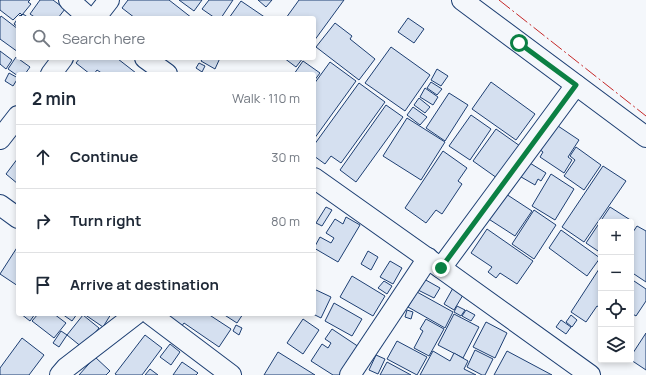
<!DOCTYPE html>
<html lang="en">
<head>
<meta charset="utf-8">
<style>
  body { margin:0; font-family:Manrope,sans-serif; background:#f6f6f7; color:#1f2937 }
  .controls { position:absolute; right:12px; bottom:12px; display:grid; overflow:hidden; border-radius:4px; box-shadow:0 2px 6px #0003 }
  .controls button { width:36px; height:36px; display:grid; place-items:center; padding:0; border:0; border-bottom:1px solid #e0e1e3; background:#fff; color:#1f2937; font:20px sans-serif }
  .stop { position:absolute; width:12px; height:12px; margin:-9px; border:3px solid #0b8043; border-radius:50%; background:#fff }
  .stop.end { background:#0b8043; border-color:#fff; box-shadow:0 1px 4px #0008 }
  .list { margin:0; padding:0; list-style:none }
  h2 { display:flex; justify-content:space-between; align-items:center; height:52px; margin:0; padding:0 16px; font-size:17px }
  h2 small { font-size:13px; font-weight:400; color:#747a83 }
  .list li { display:grid; grid-template-columns:26px 1fr auto; gap:12px; align-items:center; box-sizing:border-box; height:64px; padding:0 16px; border-top:1px solid #e0e1e3 }
  .list b { display:block; font-size:15px; white-space:nowrap }
  .list em { font-size:13px; font-style:normal; color:#747a83 }
  .icon { flex:none; width:22px; height:22px; fill:none; stroke:currentColor; stroke-width:2; stroke-linecap:round; stroke-linejoin:round }
  .map { position:relative; flex:none; width:646px; height:375px; overflow:hidden }
  .search { position:absolute; background:#fff; box-shadow:0 2px 6px #0003; left:16px; top:16px; width:300px; height:44px; display:flex; align-items:center; gap:10px; box-sizing:border-box; padding:0 14px; border-radius:4px; color:#747a83; font-size:15px }
  .panel { position:absolute; background:#fff; box-shadow:0 2px 6px #0003; left:16px; top:72px; width:300px; height:244px; border-radius:4px }
  .map>svg:first-child { display:block }
</style>
</head>
<body>
<div class="map">
<svg width="646" height="375" viewBox="0 0 646 375">
  <rect width="100%" height="100%" fill="#f4f7fb"/>
  <g fill="#d5e0f0" stroke="#1d3f73">
    <polygon points="0,0 30,0 28,2 31,4 22,15 20,13 13,20 0,10"/>
    <polygon points="40,0 53,0 65,9 58,18 36,18 30,14"/>
    <polygon points="128,0 169,0 192,18 135,18 122,8"/>
    <polygon points="179,0 202,0 194,11"/>
    <polygon points="209,0 233,0 221,18 215,18 202,9"/>
    <polygon points="258,0 272,0 266,7"/>
    <polygon points="299,0 344,0 314,41 314,18 286,18"/>
    <polygon points="241,1 266,18 229,18"/>
    <polygon points="23,14 29,18 18,18 18,27 14,24 20,15 21,16"/>
    <polygon points="1,16 18,29 18,52 0,39 0,18"/>
    <polygon points="408,18 424,29 414,43 398,32"/>
    <polygon points="335,23 352,36 350,39 375,59 359,80 316,47"/>
    <polygon points="391,47 430,75 405,111 365,83"/>
    <polygon points="0,51 12,60 6,69 0,64"/>
    <polygon points="16,57 30,67 25,74 18,74 18,76 8,69"/>
    <polygon points="80,58 118,58 118,59 136,73 135,74 103,74 97,70 94,74 90,74 76,63"/>
    <polygon points="203,58 220,58 215,69 201,61"/>
    <polygon points="284,58 303,58 296,67"/>
    <polygon points="303,61 320,73 314,81 314,74 294,74"/>
    <polygon points="330,62 356,81 314,139 314,84"/>
    <polygon points="199,63 205,66 202,72 196,68"/>
    <polygon points="437,69 448,76 441,86 431,80"/>
    <polygon points="9,73 18,78 13,86 5,81"/>
    <polygon points="431,82 442,89 437,95 427,88"/>
    <polygon points="491,82 535,114 516,140 472,109"/>
    <polygon points="359,83 385,102 341,163 331,156 325,164 314,156 314,145"/>
    <polygon points="425,88 438,97 433,105 420,97"/>
    <polygon points="449,93 468,105 445,141 426,128"/>
    <polygon points="419,98 430,107 425,113 414,105"/>
    <polygon points="386,105 403,117 356,182 340,170"/>
    <polygon points="413,107 427,117 420,125 407,115"/>
    <polygon points="471,115 491,129 470,160 449,146"/>
    <polygon points="407,118 445,142 421,180 383,156"/>
    <polygon points="555,124 579,140 568,157 572,160 564,173 540,157 543,152 539,149"/>
    <polygon points="496,129 520,146 497,178 473,161"/>
    <polygon points="576,147 601,165 584,190 564,176 575,160 570,156"/>
    <polygon points="443,151 467,168 458,181 462,184 442,214 436,210 426,223 405,208"/>
    <polygon points="18,158 18,184 6,174"/>
    <polygon points="525,160 546,173 541,181 538,179 535,185 516,174"/>
    <polygon points="603,166 626,181 584,242 562,227"/>
    <polygon points="551,174 574,189 555,220 532,206"/>
    <polygon points="506,194 532,211 515,236 484,216"/>
    <polygon points="326,207 332,210 322,226 316,223"/>
    <polygon points="610,207 632,221 631,222 601,222 601,253 586,243"/>
    <polygon points="534,210 556,225 534,259 512,244"/>
    <polygon points="346,217 360,225 338,262 314,248 320,237 331,243 334,238 326,233 335,219 343,224"/>
    <polygon points="637,226 646,231 646,282 631,272 631,235"/>
    <polygon points="487,229 533,261 517,284 500,273 496,278 488,272 492,267 471,253"/>
    <polygon points="561,230 600,258 587,276 549,248"/>
    <polygon points="18,246 18,286 0,274"/>
    <polygon points="368,251 378,257 371,270 361,264"/>
    <polygon points="390,261 402,268 393,284 380,277"/>
    <polygon points="601,266 601,308 597,306 586,322 571,312"/>
    <polygon points="352,276 385,296 373,316 340,297"/>
    <polygon points="424,279 440,288 434,298 418,290"/>
    <polygon points="631,279 646,289 646,301 636,316 631,313"/>
    <polygon points="384,281 392,286 387,294 378,288"/>
    <polygon points="453,288 463,295 454,310 444,304"/>
    <polygon points="314,289 331,297 321,318 313,314"/>
    <polygon points="417,292 453,312 445,328 408,307"/>
    <polygon points="334,303 362,319 352,336 325,321"/>
    <polygon points="457,306 465,310 461,316 454,312"/>
    <polygon points="407,310 413,312 411,319 405,317"/>
    <polygon points="466,310 475,315 471,321 462,316"/>
    <polygon points="21,314 35,314 30,321"/>
    <polygon points="38,314 54,314 66,323 54,338 32,321"/>
    <polygon points="62,314 77,314 72,321"/>
    <polygon points="84,314 111,314 103,327"/>
    <polygon points="160,314 208,314 231,329 219,347 184,323 178,331"/>
    <polygon points="223,314 243,314 237,323"/>
    <polygon points="454,314 479,327 463,358 438,345"/>
    <polygon points="83,315 99,328 83,348 67,335"/>
    <polygon points="571,315 577,320 572,327 566,322"/>
    <polygon points="303,319 319,330 303,354 287,343"/>
    <polygon points="426,319 444,329 429,356 414,348 423,331 420,329"/>
    <polygon points="561,320 571,327 566,334 556,327"/>
    <polygon points="486,322 507,333 495,358 473,347"/>
    <polygon points="236,325 242,328 239,335 233,331"/>
    <polygon points="332,329 359,347 340,375 333,375 311,361 322,344 328,348 331,343 325,339"/>
    <polygon points="61,331 67,335 59,347 53,343"/>
    <polygon points="646,333 646,370 631,360 631,356"/>
    <polygon points="145,335 162,348 142,375 117,375 115,374"/>
    <polygon points="22,338 44,355 29,375 0,375 0,368"/>
    <polygon points="397,341 427,357 417,375 387,359"/>
    <polygon points="170,344 180,352 171,365 160,357"/>
    <polygon points="475,350 493,359 485,375 482,375 467,367"/>
    <polygon points="433,351 450,361 454,353 468,361 464,369 476,375 420,375"/>
    <polygon points="507,351 552,375 494,375"/>
    <polygon points="278,352 315,375 264,375"/>
    <polygon points="376,355 385,359 378,374 369,370"/>
    <polygon points="95,357 110,371 106,375 79,375"/>
    <polygon points="182,362 198,373 196,375 173,375"/>
    <polygon points="387,362 411,375 380,375"/>
    <polygon points="150,369 158,375 145,375"/>
  </g>
  <g fill="none" stroke-linecap="round" stroke-linejoin="round">
    <g stroke="#1d3f73" stroke-width="22">
      <g id="minor">
        <polyline points="69,0 89,18"/>
        <polyline points="462,0 646,137"/>
        <polyline points="95,18 109,0"/>
        <polyline points="145,58 167,74"/>
        <polyline points="51,74 63,58"/>
        <polyline points="0,139 18,116"/>
        <polyline points="314,178 441,268 590,375"/>
        <polyline points="0,205 18,218"/>
        <polyline points="441,268 576,85"/>
        <polyline points="150,314 231,375"/>
        <polyline points="60,375 66,368 136,314"/>
        <polyline points="350,375 428,258"/>
      </g>
    </g>
    <use href="#minor" stroke="#f4f7fb" stroke-width="20"/>
    <polyline stroke="#c62828" stroke-width="1" stroke-dasharray="14 3 2 3" stroke-linecap="butt" points="499,0 646,116"/>
  </g>
  <g fill="none" stroke-linecap="round" stroke-linejoin="round">
    <polyline stroke="#0b8043" stroke-width="5" points="441,268 576,85 519,43"/>
  </g>
</svg>
<div class="controls">
<button>+</button>
<button>−</button>
<button><svg class="icon" aria-label="locate" viewBox="0 0 24 24"><circle cx="12" cy="12" r="6"/><path d="M12 2v4M12 18v4M2 12h4M18 12h4"/></svg></button>
<button><svg class="icon" aria-label="layers" viewBox="0 0 24 24"><path d="M12 4l9 5-9 5-9-5zM3 14l9 5 9-5"/></svg></button>
</div>
<div class="stop" style="left:519px;top:43px"></div>
<div class="stop end" style="left:441px;top:268px"></div>
<div class="search"><svg class="icon" aria-label="search" viewBox="0 0 24 24"><circle cx="10" cy="10" r="6"/><path d="M15 15l6 6"/></svg>Search here</div>
<section class="panel">
<h2>2 min<small>Walk · 110 m</small></h2>
<ul class="list">
<li><svg class="icon" aria-label="ahead" viewBox="0 0 24 24"><path d="M12 20V5M6 11l6-6 6 6"/></svg><div><b>Continue</b></div><em>30 m</em></li>
<li><svg class="icon" aria-label="right" viewBox="0 0 24 24"><path d="M7 20v-9h11M14 6l5 5-5 5"/></svg><div><b>Turn right</b></div><em>80 m</em></li>
<li><svg class="icon" aria-label="arrive" viewBox="0 0 24 24"><path d="M6 21V4h12l-3 4 3 4H6"/></svg><div><b>Arrive at destination</b></div></li>
</ul>
</section>
</div>
</body>
</html>
